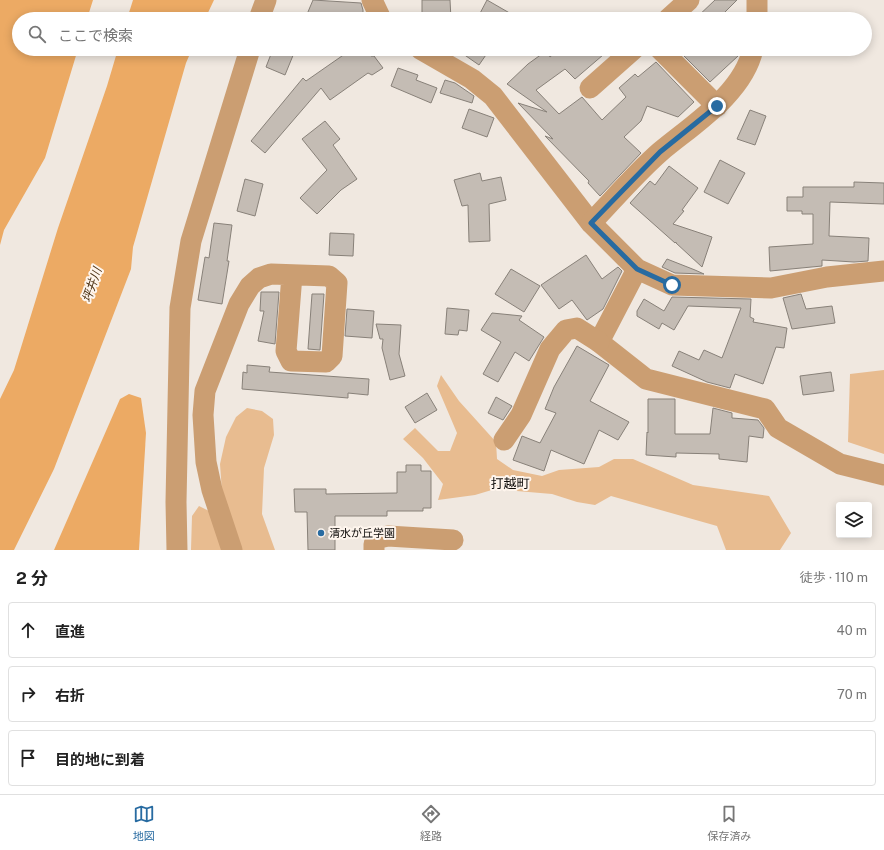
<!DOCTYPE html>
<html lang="ja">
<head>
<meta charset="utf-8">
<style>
  body { margin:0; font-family:"Public Sans","Noto Sans JP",sans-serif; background:#f6f6f6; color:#222 }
  .controls { position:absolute; right:12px; bottom:12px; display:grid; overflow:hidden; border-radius:4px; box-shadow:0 2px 10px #0003 }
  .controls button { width:36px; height:36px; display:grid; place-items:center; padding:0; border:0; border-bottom:1px solid #e0e0e0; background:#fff; color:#222; font:20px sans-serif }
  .stop { position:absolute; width:12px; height:12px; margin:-9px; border:3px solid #286ba1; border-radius:50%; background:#fff }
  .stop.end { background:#286ba1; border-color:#fff; box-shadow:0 1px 4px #0008 }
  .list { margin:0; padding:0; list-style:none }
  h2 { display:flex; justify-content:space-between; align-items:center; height:52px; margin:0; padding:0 16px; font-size:17px }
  h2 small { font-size:13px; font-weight:400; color:#767676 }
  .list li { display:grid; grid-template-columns:26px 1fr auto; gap:12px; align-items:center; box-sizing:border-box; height:56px; margin:0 8px 8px; padding:0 8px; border:1px solid #e0e0e0; border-radius:4px }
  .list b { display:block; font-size:15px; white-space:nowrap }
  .list em { font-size:13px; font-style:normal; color:#767676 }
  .icon { flex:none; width:22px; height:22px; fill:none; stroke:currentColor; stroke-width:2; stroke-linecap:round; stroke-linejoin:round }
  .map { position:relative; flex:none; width:884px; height:550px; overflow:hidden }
  .search { position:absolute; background:#fff; box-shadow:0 2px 10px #0003; left:12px; right:12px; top:12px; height:44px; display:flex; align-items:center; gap:10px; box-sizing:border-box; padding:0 14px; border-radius:22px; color:#767676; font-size:15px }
  .sheet { height:244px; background:#fff }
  nav { display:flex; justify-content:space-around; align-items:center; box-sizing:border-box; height:56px; border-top:1px solid #e0e0e0; background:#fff; font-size:11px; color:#767676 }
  nav a { display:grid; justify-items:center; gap:2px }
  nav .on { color:#286ba1 }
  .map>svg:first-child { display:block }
</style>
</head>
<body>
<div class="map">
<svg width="884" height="550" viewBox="0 0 884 550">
  <rect width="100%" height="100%" fill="#f0e8e0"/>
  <g fill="#e8bc90">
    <polygon points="884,370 884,454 848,442 850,374"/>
    <polygon points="441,375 459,401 496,442 497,459 513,470 542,476 559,470 599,467 614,459 633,459 693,485 769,496 791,533 780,550 726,550 717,526 611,496 595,505 577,502 552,494 495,489 475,495 438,500 443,484 423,458 403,439 415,428 438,451 450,451 457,433 437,386"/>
    <polygon points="247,408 262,411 273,419 274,435 264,468 262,514 275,550 191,550 192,516 199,506 211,512 222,492 220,464 226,437 236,417"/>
  </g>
  <g fill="#ecaa64">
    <polygon points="0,0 93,0 87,19 19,19 19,49 78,49 45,158 4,230 0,245"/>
    <polygon points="133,0 214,0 205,19 127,19"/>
    <polygon points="118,49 192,49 186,63 133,247 131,269 54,469 14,550 0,550 0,399 14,370 58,228 107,86"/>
    <polygon points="129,394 141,398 146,433 139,550 54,550 120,399"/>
  </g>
  <g fill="#c4bcb4" stroke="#888179">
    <polygon points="313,0 361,3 363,10 363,19 305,19"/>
    <polygon points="422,0 450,0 451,19 422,19"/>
    <polygon points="487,0 520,19 477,19"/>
    <polygon points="715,0 737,0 718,19 695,19"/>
    <polygon points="273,49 284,49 294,53 285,75 266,67"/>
    <polygon points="352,49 366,49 371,56 374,56 383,68 372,75 368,73 330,100 321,88 265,153 251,141 303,78 306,81"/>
    <polygon points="456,49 490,49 479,65"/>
    <polygon points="559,49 610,49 575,79 565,69 536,90 559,114 582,97 602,120 626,97 619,88 635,74 638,77 656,62 694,102 678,117 647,106 641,121 624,137 641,153 600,196 588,183 589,181 545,136 553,139 518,103 547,112 507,84 528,64 546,51 550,57"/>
    <polygon points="677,49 740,49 738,56 710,82"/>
    <polygon points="398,68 418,75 416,80 437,88 431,103 391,86"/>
    <polygon points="445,80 455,83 474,96 472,103 440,93"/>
    <polygon points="469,109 494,118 487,137 462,128"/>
    <polygon points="750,110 766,116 755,145 737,139"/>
    <polygon points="325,121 340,139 333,145 357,179 341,190 317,214 300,198 327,170 302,139"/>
    <polygon points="720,160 745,173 728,204 704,192"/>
    <polygon points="669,166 698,188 682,210 684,211 673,224 712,237 702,267 676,243 676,242 675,243 630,203 650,181 655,185"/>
    <polygon points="480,173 482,181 501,177 506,200 489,204 490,241 469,242 468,205 462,206 454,180"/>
    <polygon points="245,179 263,184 255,216 237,211"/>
    <polygon points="854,182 884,183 884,204 830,202 829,236 869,238 868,261 854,262 822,260 822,266 770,271 769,247 813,244 813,214 802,214 802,211 787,211 787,197 803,197 803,187 854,187"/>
    <polygon points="214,223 232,225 227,261 229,261 222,304 198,300 205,257 209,258"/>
    <polygon points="330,233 354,234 353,256 329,255"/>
    <polygon points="586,255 602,279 618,267 622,271 603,309 587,320 572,300 559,309 541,285"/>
    <polygon points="667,259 695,270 704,274 675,273 662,267"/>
    <polygon points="511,269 540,286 524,312 495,294"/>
    <polygon points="261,292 279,292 275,344 258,341 264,311 260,311"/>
    <polygon points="312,294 324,294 320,350 308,349"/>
    <polygon points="801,294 806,309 832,306 835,323 792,329 783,298"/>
    <polygon points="672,297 751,299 750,317 754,319 753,322 787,328 784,348 776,347 763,384 735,374 730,388 707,382 672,366 679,351 699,360 704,350 722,358 741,308 688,306 674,330 662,323 659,329 637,316 637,311 644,299 664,311"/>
    <polygon points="447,308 469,310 467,331 459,330 458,335 445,334"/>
    <polygon points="347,309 374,311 372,338 345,336"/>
    <polygon points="492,313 522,316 519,320 544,337 529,361 515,352 498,382 483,374 501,342 481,330"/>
    <polygon points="376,324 401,325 399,354 405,376 390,380 382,348 383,339 380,339"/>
    <polygon points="577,346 609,365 590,401 629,422 618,440 599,430 584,464 551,450 544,471 513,460 522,436 540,443 556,413 545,409 554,387"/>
    <polygon points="247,365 270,367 269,372 369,379 368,395 348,393 348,398 242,389 243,372 247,373"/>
    <polygon points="831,372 834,391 803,395 800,376"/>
    <polygon points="427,393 437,410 415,423 405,407"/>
    <polygon points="496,397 512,406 503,420 488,413"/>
    <polygon points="648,399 675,399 675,434 710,434 713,408 732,413 732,418 758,420 764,428 763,438 749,436 747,462 719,459 719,454 676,453 676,457 646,455 647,432 648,433"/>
    <polygon points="406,465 421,465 421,471 431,471 431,508 423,508 423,511 387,511 387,516 335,516 335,550 308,550 307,512 295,512 294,489 326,489 326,494 397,493 397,472 406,472"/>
  </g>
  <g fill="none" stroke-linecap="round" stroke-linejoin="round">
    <g stroke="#cb9e72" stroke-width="21">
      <polyline points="372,0 381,19"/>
      <polyline points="259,19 266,0"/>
      <polyline points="668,19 689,0"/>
      <polyline points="757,19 757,0"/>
      <polyline points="420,49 472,79 493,96 591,223 637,269 672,285 771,288 827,277 884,271"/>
      <polyline points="660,49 717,106"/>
      <polyline points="590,88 634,49"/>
      <path d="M591 223C614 199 635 174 660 152 692 125 743 94 753 49"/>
      <polyline points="637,269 599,342 646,379 765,409 778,428 840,464 884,475"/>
      <polyline points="504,440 521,415 550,349 566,330 577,328 599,342"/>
      <polyline points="177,550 176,502 180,308 191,241 250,49"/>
      <polyline points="232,550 212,490 206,462 203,415 205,391 239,304 250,286 259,278 271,274 329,276 337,283 332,356 326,362 291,361 286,351 292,275"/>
      <polyline points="374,550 374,544 379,538 388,536 453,540"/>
    </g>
  </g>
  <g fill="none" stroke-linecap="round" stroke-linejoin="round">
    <polyline stroke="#286ba1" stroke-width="5" points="672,285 637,269 591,223 660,152 717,106"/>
  </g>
  <circle fill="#286ba1" stroke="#fef5ed" stroke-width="1.5" cx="321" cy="533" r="4"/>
  <g text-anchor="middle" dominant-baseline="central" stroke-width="4" stroke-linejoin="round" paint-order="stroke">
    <g font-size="11" fill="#0e0b09" stroke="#fef5ed" text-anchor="start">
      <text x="329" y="533">清水が丘学園</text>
    </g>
    <g font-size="12" font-style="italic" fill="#4b3012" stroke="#fef5ed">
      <text transform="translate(92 285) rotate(-71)">坪井川</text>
    </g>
    <g font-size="13" fill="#0e0b09" stroke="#fef5ed">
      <text x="510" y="483">打越町</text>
    </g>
  </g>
</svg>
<div class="controls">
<button><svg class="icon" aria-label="layers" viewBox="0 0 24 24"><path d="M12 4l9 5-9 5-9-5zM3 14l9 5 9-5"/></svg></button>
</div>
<div class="stop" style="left:672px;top:285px"></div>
<div class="stop end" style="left:717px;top:106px"></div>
<div class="search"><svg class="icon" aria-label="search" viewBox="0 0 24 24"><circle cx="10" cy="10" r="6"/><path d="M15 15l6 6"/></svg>ここで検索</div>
</div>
<section class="sheet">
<h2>2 分<small>徒歩 · 110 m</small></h2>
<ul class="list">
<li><svg class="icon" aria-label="ahead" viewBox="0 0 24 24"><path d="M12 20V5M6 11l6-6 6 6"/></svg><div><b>直進</b></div><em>40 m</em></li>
<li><svg class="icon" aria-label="right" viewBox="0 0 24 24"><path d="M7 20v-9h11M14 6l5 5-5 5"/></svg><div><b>右折</b></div><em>70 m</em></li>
<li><svg class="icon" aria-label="arrive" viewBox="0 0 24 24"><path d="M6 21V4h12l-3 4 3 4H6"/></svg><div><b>目的地に到着</b></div></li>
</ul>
</section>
<nav>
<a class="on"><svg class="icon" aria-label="map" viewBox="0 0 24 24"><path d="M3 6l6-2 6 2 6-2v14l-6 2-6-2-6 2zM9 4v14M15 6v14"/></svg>地図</a>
<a><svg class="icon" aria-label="directions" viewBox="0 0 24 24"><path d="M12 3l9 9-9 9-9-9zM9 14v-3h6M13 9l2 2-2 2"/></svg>経路</a>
<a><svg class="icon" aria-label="saved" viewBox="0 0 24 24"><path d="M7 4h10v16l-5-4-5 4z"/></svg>保存済み</a>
</nav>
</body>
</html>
